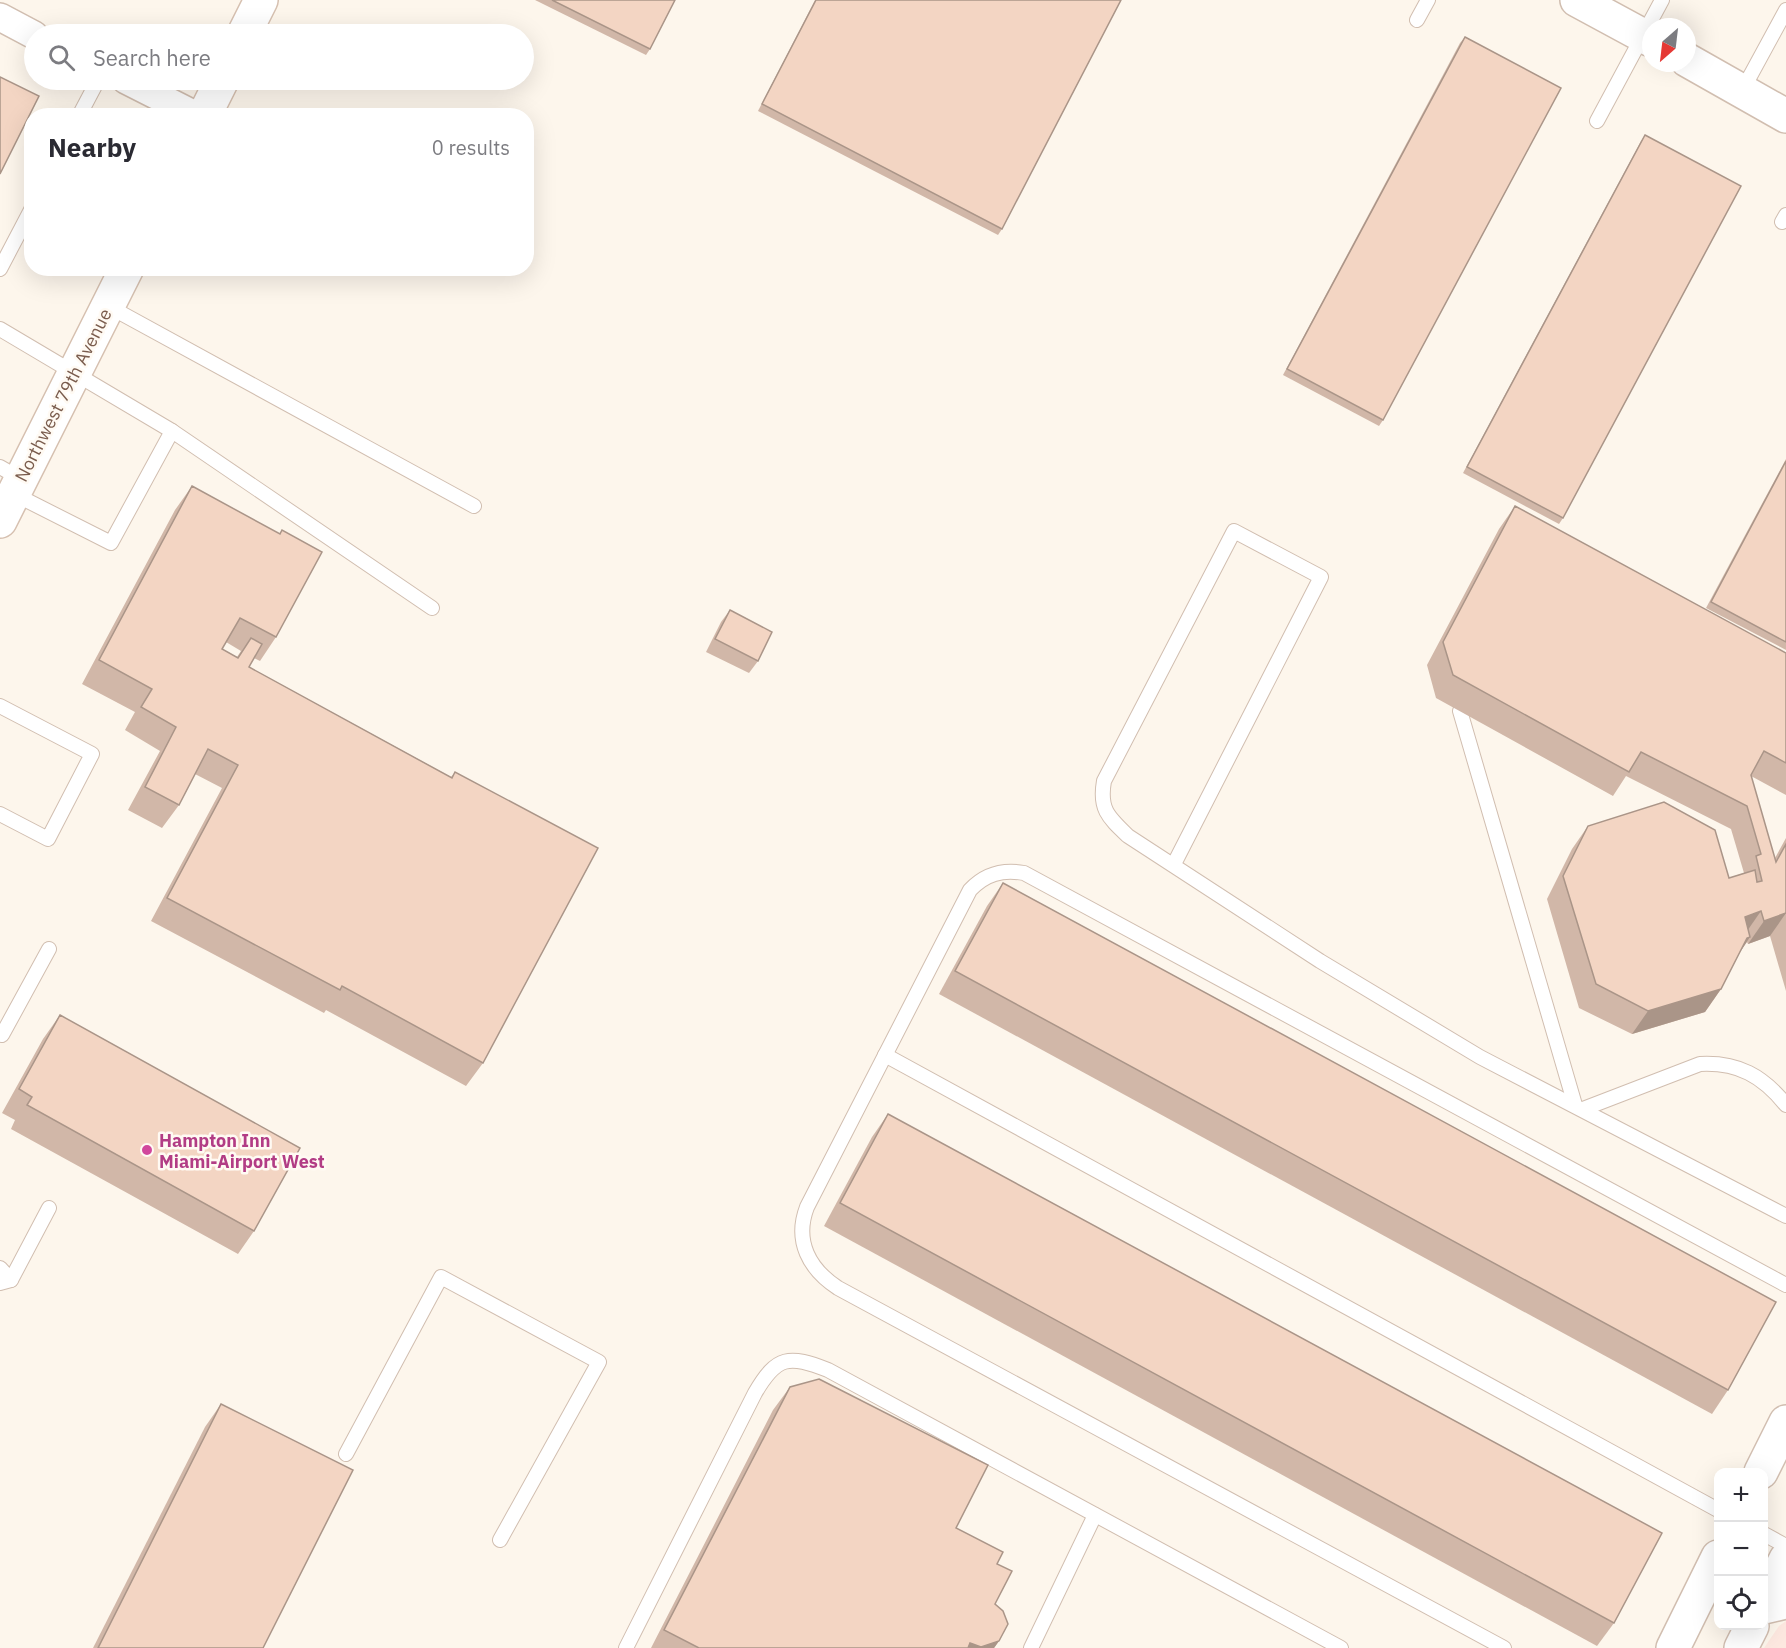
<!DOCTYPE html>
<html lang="en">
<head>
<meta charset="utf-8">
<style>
  body { margin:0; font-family:"IBM Plex Sans",sans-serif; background:#f7f7f7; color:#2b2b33 }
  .controls { position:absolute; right:18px; bottom:18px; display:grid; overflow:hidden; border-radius:12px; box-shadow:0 6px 24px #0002 }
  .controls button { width:54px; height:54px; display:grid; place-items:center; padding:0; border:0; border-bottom:2px solid #e1e1e2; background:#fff; color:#2b2b33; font:30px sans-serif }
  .compass { position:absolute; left:1642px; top:18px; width:54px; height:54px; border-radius:50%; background:#fff; box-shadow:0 6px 24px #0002; rotate:208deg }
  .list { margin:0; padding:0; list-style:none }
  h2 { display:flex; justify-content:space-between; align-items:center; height:78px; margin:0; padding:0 24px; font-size:26px }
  h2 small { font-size:20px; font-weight:400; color:#7c7c81 }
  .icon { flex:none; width:33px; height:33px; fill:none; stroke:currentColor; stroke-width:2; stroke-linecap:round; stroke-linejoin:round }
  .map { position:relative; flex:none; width:1786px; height:1648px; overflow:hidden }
  .search { position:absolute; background:#fff; box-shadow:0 6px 24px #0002; left:24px; top:24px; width:510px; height:66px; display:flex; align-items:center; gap:15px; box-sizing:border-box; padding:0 21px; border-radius:33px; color:#7c7c81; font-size:22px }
  .panel { position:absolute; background:#fff; box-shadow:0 6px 24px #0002; left:24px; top:108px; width:510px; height:168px; border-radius:24px }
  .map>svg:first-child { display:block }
</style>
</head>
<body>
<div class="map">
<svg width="1786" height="1648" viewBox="0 0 1786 1648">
  <rect width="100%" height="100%" fill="#fdf6ec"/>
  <polygon fill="#fde8e0" points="1786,1621 1786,1648 1764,1648 1779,1626"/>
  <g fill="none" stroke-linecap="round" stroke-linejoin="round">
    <g stroke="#d1beb0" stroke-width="16">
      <g id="service">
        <polyline points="1417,20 1428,0"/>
        <polyline points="1742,91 1786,10"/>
        <polyline points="79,116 98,80"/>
        <polyline points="1597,121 1662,0"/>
        <polyline points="1782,222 1786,215"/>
        <polyline points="0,269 32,208"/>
        <polyline points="108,306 474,506"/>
        <polyline points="0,329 172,431 111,543 14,494"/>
        <polyline points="172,431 432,608"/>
        <polyline points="0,467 21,479"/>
        <polyline points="0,706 92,754 48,839 0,814"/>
        <polyline points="1460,711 1575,1105"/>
        <path d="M1174 864 1321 577 1234 531 1104 781C1099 809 1108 817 1128 836L1320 961 1480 1057 1786 1216"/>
        <polyline points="2,1035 49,949"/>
        <polyline points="885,1055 1718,1510"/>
        <path d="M1583 1109 1700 1064C1738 1062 1763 1076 1786 1105"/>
        <polyline points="0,1268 11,1280"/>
        <polyline points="0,1283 11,1280 49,1208"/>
        <polyline points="346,1454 441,1277 599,1362 500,1540"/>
        <polyline points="1764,1534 1786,1546"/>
        <path d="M626 1648 755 1393C777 1355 789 1355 828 1370L1341 1648"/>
        <polyline points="1031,1648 1095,1515"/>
        <path d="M1504 1648 838 1288C809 1269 794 1241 807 1207L970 890C985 874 1002 869 1024 873L1786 1285"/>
      </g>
    </g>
    <g stroke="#d1beb0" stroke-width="30">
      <g id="minor">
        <polyline points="0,17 34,35"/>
        <polyline points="126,80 197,116"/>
        <polyline points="1764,1610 1786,1605"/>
      </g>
    </g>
    <g stroke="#d1beb0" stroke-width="36">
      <g id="tertiary">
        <polyline points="1577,0 1651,40"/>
        <polyline points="1687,60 1786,116"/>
        <polyline points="1761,1472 1786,1422"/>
        <polyline points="1764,1603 1786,1559"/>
        <polyline points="1673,1648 1718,1557"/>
        <polyline points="1741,1648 1752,1626"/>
      </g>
    </g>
    <g stroke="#d6c0b0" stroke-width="36">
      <g id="secondary">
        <polyline points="244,34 261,0"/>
        <polyline points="204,116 222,80"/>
        <polyline points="0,521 127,268"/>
      </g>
    </g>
    <use href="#service" stroke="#fff" stroke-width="14"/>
    <use href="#minor" stroke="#fff" stroke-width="27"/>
    <use href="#tertiary" stroke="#fff" stroke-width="33"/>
    <use href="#secondary" stroke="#fff" stroke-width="33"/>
  </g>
  <g fill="#d1b7a8" fill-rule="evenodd">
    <polygon points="535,0 675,0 650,49 646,55"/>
    <polygon points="815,0 1121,0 1002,229 998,235 758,111"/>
    <polygon points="1465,37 1383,420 1379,426 1283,375 1460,43"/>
    <polygon points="1645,135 1563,518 1559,524 1463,473 1641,141"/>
    <polygon points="1786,459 1786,650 1706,608"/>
    <path d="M192 486 279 534 282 530 276 637 260 661 254 658 249 667 451 777 455 772 483 1063 466 1086 326 1010 324 1013 151 921 222 788 195 774 179 805 162 828 128 810 160 751 125 730 135 712 82 684 175 510ZM226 642 241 651 237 657 222 649Z"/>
    <polygon points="1515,506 1786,653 1786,795 1751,776 1775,858 1786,838 1786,991 1770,936 1748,944 1747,942 1740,952 1721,989 1705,1012 1632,1034 1579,1008 1547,899 1572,849 1588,826 1729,878 1744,873 1731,829 1626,776 1613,796 1436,698 1427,665 1499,529"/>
    <polygon points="730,610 758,661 749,673 706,652 721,622"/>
    <polygon points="1003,883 1728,1390 1712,1414 939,994 987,906"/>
    <polygon points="60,1015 254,1231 238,1254 11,1129 15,1120 2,1113 43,1039"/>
    <polygon points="888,1114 1614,1623 1597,1646 824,1226 872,1137"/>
    <polygon points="790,1387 997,1564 995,1604 999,1641 994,1648 651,1648 773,1410"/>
    <polygon points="221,1404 263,1648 93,1648 205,1427"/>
  </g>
  <g fill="#aa9588">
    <polygon points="1761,911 1745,934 1745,917"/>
    <polygon points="1786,913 1770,936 1748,944 1764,921"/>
    <polygon points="1750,937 1734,961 1747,938"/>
    <polygon points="1721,989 1705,1012 1632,1034 1648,1011"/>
    <polygon points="999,1641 994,1648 967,1648 970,1643"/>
  </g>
  <g fill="#f3d5c3" stroke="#aa9588" stroke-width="1.5">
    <polygon points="552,0 675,0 650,49"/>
    <polygon points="816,0 1121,0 1002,229 762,104"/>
    <polygon points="1465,37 1561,88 1383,420 1287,369"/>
    <polygon points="0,77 39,96 0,174"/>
    <polygon points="1645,135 1741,186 1563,518 1467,467"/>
    <polygon points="1786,461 1786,642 1711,602"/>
    <polygon points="192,486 280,534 282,530 322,552 276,637 240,618 222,649 238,658 251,638 262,644 249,667 452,778 455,772 598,848 483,1063 342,986 340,990 167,898 238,765 208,749 179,805 145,787 176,727 141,707 152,689 99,660"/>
    <polygon points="1515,506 1786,653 1786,763 1764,751 1751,775 1776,862 1786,844 1786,913 1764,921 1761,911 1745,917 1750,937 1747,938 1721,989 1648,1011 1596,984 1563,876 1588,826 1664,802 1715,830 1729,878 1755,870 1757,882 1762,881 1756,856 1761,854 1747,806 1641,752 1629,772 1453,675 1443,642"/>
    <polygon points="730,610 772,632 758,661 715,639"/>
    <polygon points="1003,883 1776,1302 1728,1390 955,971"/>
    <polygon points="60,1015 300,1148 254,1231 27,1105 32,1097 19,1089"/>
    <polygon points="888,1114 1662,1533 1614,1623 840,1203"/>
    <polygon points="819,1379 988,1465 956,1528 1003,1552 997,1564 1012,1571 995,1604 1003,1611 1008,1624 999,1641 981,1647 970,1643 968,1648 699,1648 664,1630 790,1387"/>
    <polygon points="221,1404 353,1470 263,1648 98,1648"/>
  </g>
  <circle fill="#d1479c" stroke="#fffaf3" stroke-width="2" cx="147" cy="1150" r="6"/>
  <g text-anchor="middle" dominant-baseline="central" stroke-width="5" stroke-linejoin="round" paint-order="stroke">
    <g font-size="18" fill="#7a5c4d" stroke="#fffaf3">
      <text transform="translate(63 395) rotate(-63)">Northwest 79th Avenue</text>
    </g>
    <g font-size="18" font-weight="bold" fill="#b23c85" stroke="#fffaf3" text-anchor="start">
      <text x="159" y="1140">Hampton Inn<tspan x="159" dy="21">Miami-Airport West</tspan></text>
    </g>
  </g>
</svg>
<div class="controls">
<button>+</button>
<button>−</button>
<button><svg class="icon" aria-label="locate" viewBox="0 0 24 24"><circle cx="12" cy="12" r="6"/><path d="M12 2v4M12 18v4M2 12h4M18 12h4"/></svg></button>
</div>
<svg class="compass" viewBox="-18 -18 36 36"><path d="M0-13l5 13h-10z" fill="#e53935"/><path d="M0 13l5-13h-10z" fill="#7c7c81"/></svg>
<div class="search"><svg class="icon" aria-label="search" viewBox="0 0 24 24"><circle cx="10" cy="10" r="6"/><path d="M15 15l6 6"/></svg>Search here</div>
<section class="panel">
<h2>Nearby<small>0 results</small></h2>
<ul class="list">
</ul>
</section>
</div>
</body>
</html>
